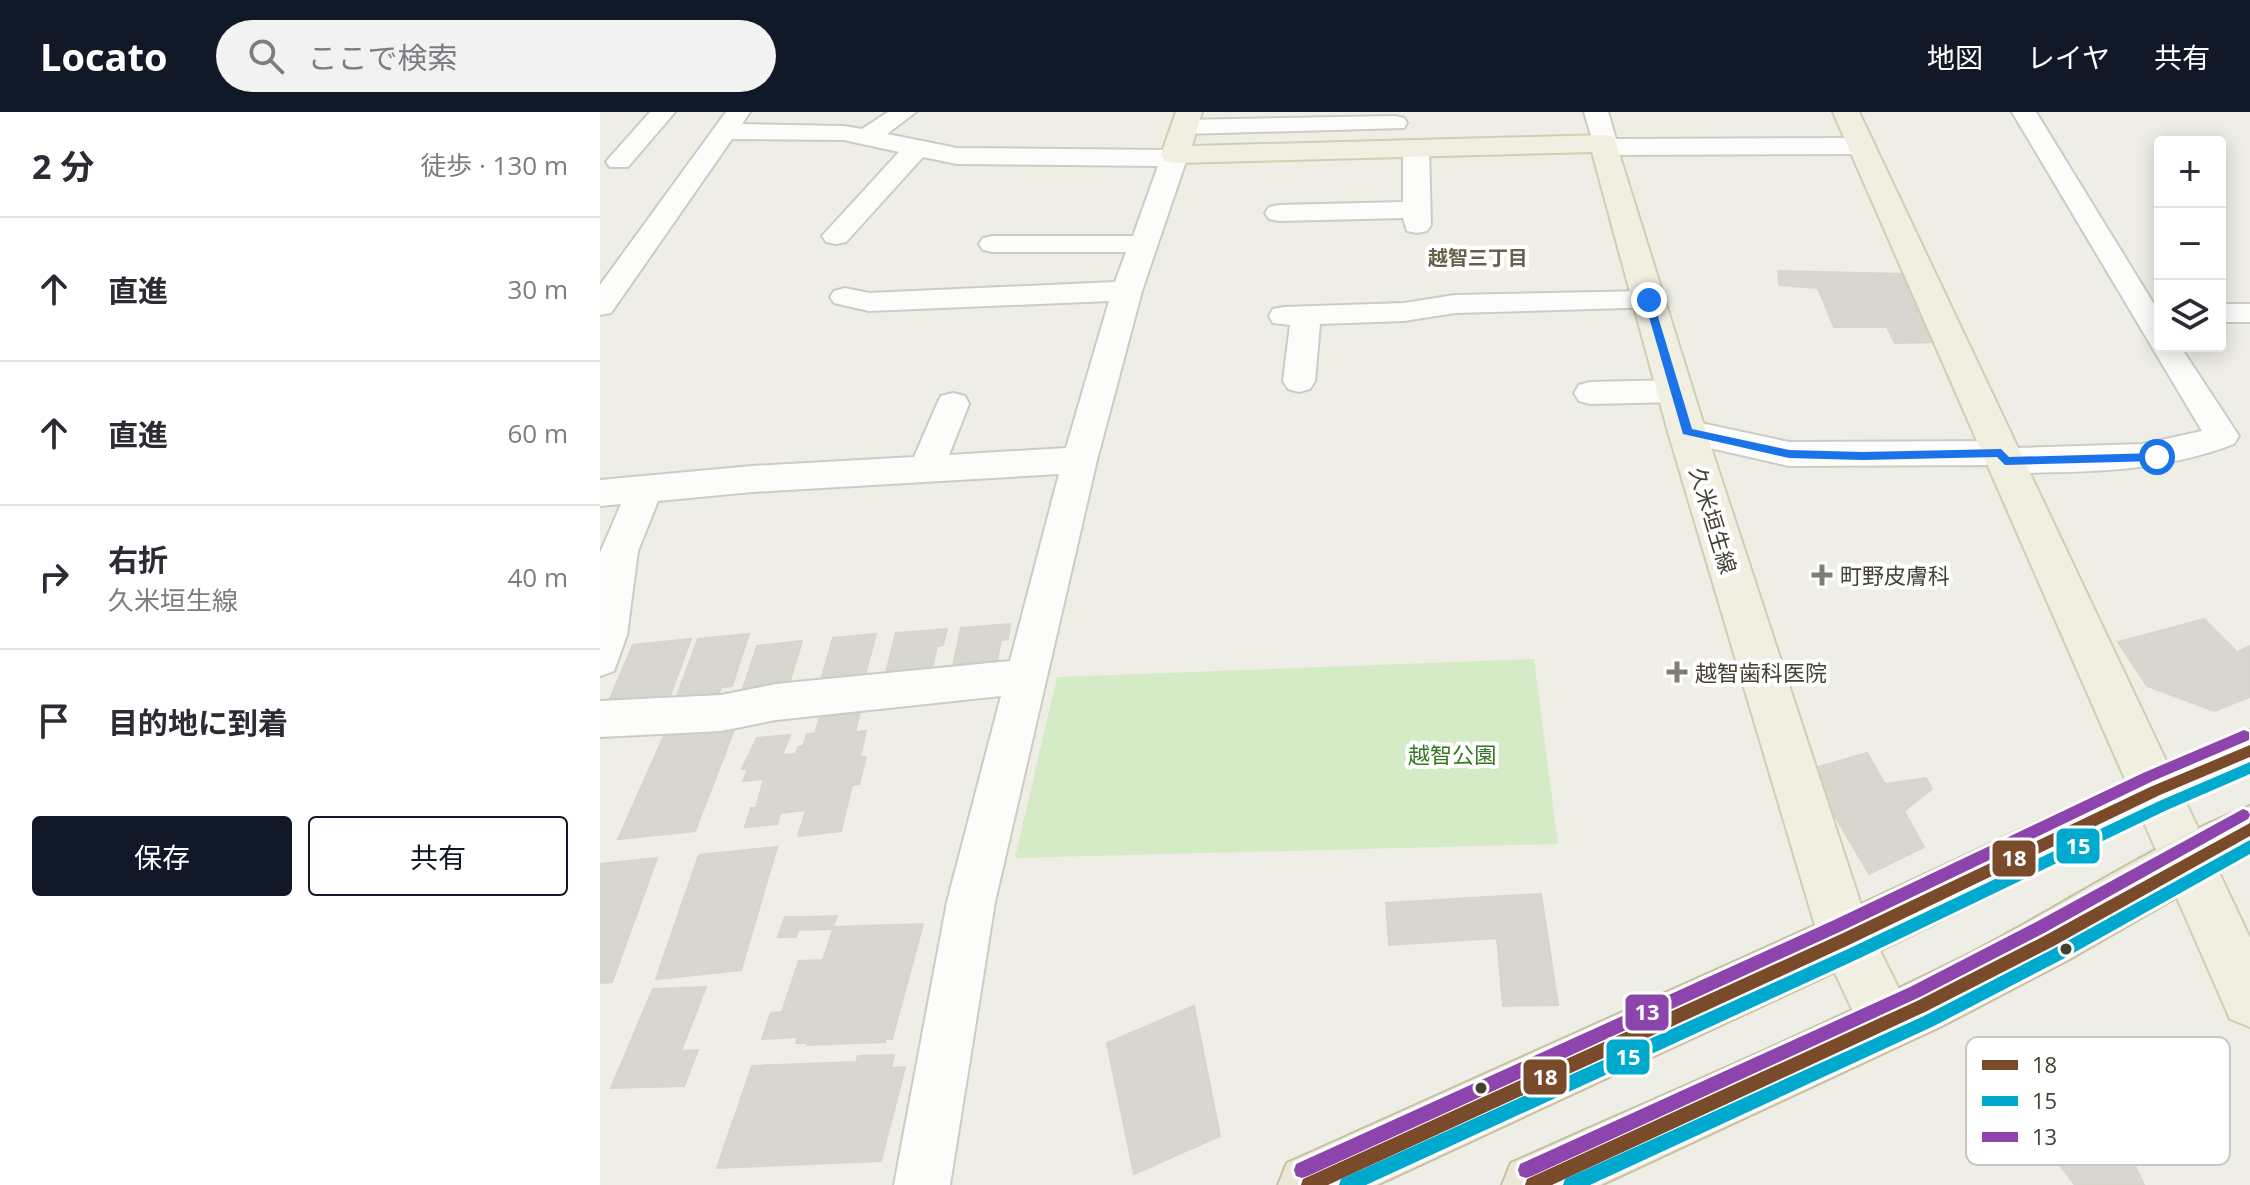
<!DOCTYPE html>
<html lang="ja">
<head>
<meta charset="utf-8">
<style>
  body { margin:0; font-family:"Open Sans","Noto Sans JP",sans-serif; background:#f2f2f3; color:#2b2b33 }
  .controls { position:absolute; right:24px; top:24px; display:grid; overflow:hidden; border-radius:8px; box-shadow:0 4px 20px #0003 }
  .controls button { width:72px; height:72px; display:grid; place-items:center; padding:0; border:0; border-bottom:2px solid #e1e1e2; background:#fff; color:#2b2b33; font:40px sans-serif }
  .stop { position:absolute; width:24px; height:24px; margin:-18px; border:6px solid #1a73e8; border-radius:50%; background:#fff }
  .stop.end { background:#1a73e8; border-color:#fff; box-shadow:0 2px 8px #0008 }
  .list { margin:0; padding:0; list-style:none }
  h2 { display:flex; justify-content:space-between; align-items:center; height:104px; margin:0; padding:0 32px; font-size:34px }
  h2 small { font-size:26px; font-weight:400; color:#7c7c81 }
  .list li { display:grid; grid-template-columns:52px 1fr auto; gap:24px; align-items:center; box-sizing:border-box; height:144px; padding:0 32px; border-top:2px solid #e1e1e2 }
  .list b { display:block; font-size:30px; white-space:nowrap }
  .list p { margin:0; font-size:26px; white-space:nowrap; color:#7c7c81 }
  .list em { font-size:26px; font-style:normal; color:#7c7c81 }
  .actions { display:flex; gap:16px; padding:24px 32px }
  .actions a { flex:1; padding:18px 0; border:2px solid #111827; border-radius:8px; text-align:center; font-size:28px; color:#111827 }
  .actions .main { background:#111827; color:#fff }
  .icon { flex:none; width:44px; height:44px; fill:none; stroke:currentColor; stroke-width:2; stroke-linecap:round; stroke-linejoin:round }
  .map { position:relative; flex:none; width:1650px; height:1073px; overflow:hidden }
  header { display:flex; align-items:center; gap:48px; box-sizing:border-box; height:112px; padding:0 40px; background:#111827; color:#fff }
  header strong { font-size:38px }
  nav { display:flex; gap:44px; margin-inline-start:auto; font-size:28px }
  .search { width:560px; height:72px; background:#f2f2f3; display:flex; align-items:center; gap:20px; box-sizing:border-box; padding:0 28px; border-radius:44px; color:#7c7c81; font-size:30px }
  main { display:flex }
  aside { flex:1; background:#fff }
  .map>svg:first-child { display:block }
</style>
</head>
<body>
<header>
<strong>Locato</strong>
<div class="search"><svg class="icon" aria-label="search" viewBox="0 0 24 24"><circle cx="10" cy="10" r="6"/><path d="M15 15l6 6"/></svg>ここで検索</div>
<nav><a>地図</a><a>レイヤ</a><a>共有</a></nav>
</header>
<main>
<aside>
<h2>2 分<small>徒歩 · 130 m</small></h2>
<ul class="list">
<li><svg class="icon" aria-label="ahead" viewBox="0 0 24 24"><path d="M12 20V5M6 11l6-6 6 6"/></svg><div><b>直進</b></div><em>30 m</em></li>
<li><svg class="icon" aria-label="ahead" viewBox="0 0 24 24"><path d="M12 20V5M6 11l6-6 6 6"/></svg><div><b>直進</b></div><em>60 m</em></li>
<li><svg class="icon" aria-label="right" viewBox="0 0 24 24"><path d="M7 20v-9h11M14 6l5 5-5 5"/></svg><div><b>右折</b><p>久米垣生線</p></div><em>40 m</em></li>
<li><svg class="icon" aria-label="arrive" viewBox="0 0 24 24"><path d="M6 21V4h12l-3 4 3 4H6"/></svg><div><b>目的地に到着</b></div></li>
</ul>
<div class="actions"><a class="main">保存</a><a>共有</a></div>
</aside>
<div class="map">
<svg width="1650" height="1073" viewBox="0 0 1650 1073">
  <rect width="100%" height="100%" fill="#eeeee6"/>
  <polygon fill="#d5ebc5" points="934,547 958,732 415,746 457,565"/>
  <g fill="#d8d7cf" stroke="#d7d5cc" stroke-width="2">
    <polygon points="1178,159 1305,162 1338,230 1295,231 1287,215 1234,215 1218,176 1179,173"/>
    <polygon points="1604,507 1637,540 1650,534 1650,585 1614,599 1547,574 1518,530"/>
    <polygon points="410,512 408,527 401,528 395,560 351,564 361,516"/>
    <polygon points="347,517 343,533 337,534 330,565 284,569 296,521"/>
    <polygon points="149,522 132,574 121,575 118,585 75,589 98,527"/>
    <polygon points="276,522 263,571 219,575 233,526"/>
    <polygon points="91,527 68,589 6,596 33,533"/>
    <polygon points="202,529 187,578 141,583 157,534"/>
    <polygon points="260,600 255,621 215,622 220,604"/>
    <polygon points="134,618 95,719 18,727 65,622"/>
    <polygon points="242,619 240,622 266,619 260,645 266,645 259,672 252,673 241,719 198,724 206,698 180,701 177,712 145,715 151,696 156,696 164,667 143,669 148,657 142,657 157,626 190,623 182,643 196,642 198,635 203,634 207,622"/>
    <polygon points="1267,641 1285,672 1326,666 1332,677 1304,699 1324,735 1269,762 1208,658"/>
    <polygon points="177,735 141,858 56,867 99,743"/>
    <polygon points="57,746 12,870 0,871 0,752"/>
    <polygon points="941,782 958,893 903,894 897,826 789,833 786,791"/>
    <polygon points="237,804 232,817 198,818 203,805"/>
    <polygon points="185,805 203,805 196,825 178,825"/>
    <polygon points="323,812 292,927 285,927 285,930 207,933 208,931 196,931 198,925 162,927 171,901 182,900 199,849 223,848 234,815"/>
    <polygon points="106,875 81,939 98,938 84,974 11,976 53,877"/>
    <polygon points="594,894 620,1024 534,1062 507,931"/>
    <polygon points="1455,929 1498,975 1544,1073 1475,1073 1395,967"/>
    <polygon points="294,943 291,956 305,955 281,1049 117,1056 152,954 256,950 258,944"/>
  </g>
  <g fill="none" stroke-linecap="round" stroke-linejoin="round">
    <g stroke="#ccccc4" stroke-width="4">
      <g id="minor">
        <polygon points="50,0 75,0 28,55 10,55 6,50 10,45"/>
        <polygon points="126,0 150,0 142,12 244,14 262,17 288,0 316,0 287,22 357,36 565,38 575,35 584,38 588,43 542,179 497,348 395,790 350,1073 294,1073 347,790 401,584 176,608 121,619 0,625 0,589 121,583 176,572 410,549 459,362 152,380 58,389 38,439 27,523 14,559 0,564 0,441 21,392 0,394 0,368 152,354 314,345 337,292 341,284 353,281 365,284 369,292 349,343 466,336 509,189 269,199 234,191 230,185 234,179 245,176 269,181 515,170 526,140 393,140 383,138 379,132 383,126 393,124 533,124 558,54 357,52 323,45 246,130 236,132 226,130 222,124 299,40 244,28 132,27 11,201 0,203 0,173"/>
        <polygon points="984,0 1008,0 1016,27 1262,26 1271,29 1275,34 1271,39 1262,42 1005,43 996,40"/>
        <path d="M1412 0H1436L1560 202V234H1580L1639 324 1634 332C1559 361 1484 360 1405 361L1393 358 1390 353 1189 354 1075 328 1070 320 1075 312 1087 308 1189 330 1401 329 1413 332 1416 336 1543 332 1602 319Z"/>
        <polygon points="795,4 804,6 807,11 804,16 584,22 575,20 572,15 575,10 584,8"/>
        <polygon points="816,28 825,31 829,36 831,113 827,119 817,121 807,119 803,106 679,109 669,107 665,101 669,95 679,93 803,90 803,36 807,31"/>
        <polygon points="1049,179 1060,181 1064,188 1060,195 855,201 804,209 720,212 715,269 710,277 699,280 688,277 683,269 690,213 673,211 669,204 673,197 684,195 804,191 855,183"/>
        <rect x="1620" y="192" width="30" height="18"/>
        <polygon points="1076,268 1087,271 1092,279 1087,287 1076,290 990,292 979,289 974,281 979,273 990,270"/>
      </g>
    </g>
    <g stroke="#d1cfb3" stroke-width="4">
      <g id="major">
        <polygon points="576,0 602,0 592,34 1004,23 1014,25 1106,320 1269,817 1315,909 1307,929 1287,937 1267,929 1219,827 1068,320 992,40 575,51 565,49 561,43"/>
        <polygon points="1233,0 1259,0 1650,826 1650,915 1630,907"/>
      </g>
    </g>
    <g stroke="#c8c1a1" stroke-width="4">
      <g id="highway">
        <polygon points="1650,618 1650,661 1572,695 1265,846 777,1073 678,1073 687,1051 1227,808 1538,663"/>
        <path d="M1650 694V743L1468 848 1342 914 1001 1073H902L911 1051C1063 983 1216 918 1365 844 1460 796 1551 732 1650 694Z"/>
      </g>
    </g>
    <use href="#minor" fill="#fcfcfb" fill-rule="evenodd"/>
    <use href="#major" fill="#f1efe2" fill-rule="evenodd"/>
    <use href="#highway" fill="#ebe8d7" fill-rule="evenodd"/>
    <g stroke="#fff" stroke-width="6">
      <g id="bus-1">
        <polygon points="1650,633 1650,645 1560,683 1251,832 728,1073 701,1073 703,1067 1241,822 1550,675"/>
        <polygon points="1650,711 1650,724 1454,834 1327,899 952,1073 925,1073 927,1067 1317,889 1444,824"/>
      </g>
    </g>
    <g stroke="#fff" stroke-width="6">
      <g id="bus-2">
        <polygon points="1650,650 1650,662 1567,698 1258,847 766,1073 739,1073 741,1067 1248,837 1557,690"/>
        <polygon points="1650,728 1650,742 1461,848 1334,914 990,1073 963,1073 965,1067 1324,904 1451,838"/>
      </g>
    </g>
    <g stroke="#fff" stroke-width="6">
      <g id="bus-3">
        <polygon points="1644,618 1649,620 1649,628 1553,669 1244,818 708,1064 702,1066 696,1064 694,1058 696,1052 1234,808 1543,661"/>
        <polygon points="1643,697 1648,699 1650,703 1648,707 1446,820 1320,885 932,1064 926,1066 920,1064 918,1058 920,1052 1310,875 1436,810"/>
      </g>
    </g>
    <use href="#bus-1" fill="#7a4b2a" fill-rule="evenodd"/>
    <use href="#bus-2" fill="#00a9ce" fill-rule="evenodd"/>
    <use href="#bus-3" fill="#8e44ad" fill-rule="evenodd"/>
  </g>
  <polygon fill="#1a73e8" points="1049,185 1053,188 1092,317 1189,338 1262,340 1401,337 1409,345 1557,341 1563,345 1557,349 1405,353 1397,345 1262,348 1189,346 1083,322 1044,188"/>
  <g fill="#807e72" stroke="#fff" stroke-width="3">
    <path d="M1218 451h8v8h8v8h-8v8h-8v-8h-8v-8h8z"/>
    <path d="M1073 548h8v8h8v8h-8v8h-8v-8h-8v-8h8z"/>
  </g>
  <g fill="#444133" stroke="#fff" stroke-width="3">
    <circle cx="1466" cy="837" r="7"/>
    <circle cx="881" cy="976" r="7"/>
  </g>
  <g text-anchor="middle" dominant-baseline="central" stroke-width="8" stroke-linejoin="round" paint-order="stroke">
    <g font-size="20" font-weight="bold" fill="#68614a" stroke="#fff">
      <text x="878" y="145">越智三丁目</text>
    </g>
    <g font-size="22" fill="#444133" stroke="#fff">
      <text transform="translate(1114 408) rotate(73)">久米垣生線</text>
    </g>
    <g font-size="22" fill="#444133" stroke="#fff" text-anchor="start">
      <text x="1240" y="463">町野皮膚科</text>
      <text x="1095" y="560">越智歯科医院</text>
    </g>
    <g font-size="22" fill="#357725" stroke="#fff">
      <text x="852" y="642">越智公園</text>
    </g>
  </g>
  <rect x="1366" y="925" width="264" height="128" rx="12" fill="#fff" stroke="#c7c6c2" stroke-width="2"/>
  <rect x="1382" y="948" width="36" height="10" fill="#7a4b2a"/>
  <rect x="1382" y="984" width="36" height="10" fill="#00a9ce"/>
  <rect x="1382" y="1020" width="36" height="10" fill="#8e44ad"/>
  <g font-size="22" fill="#444133">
    <text x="1432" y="961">18</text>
    <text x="1432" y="997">15</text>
    <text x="1432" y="1033">13</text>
  </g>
  <g stroke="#fff" stroke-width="3">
    <rect x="1455" y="715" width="46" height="38" rx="8" fill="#00a9ce"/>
    <rect x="1391" y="727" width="46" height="39" rx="8" fill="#7a4b2a"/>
    <rect x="1024" y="881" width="46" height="39" rx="8" fill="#8e44ad"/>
    <rect x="1005" y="926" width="46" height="38" rx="8" fill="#00a9ce"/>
    <rect x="922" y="946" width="46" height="38" rx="8" fill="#7a4b2a"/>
  </g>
  <g font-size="22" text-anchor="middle" font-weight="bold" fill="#fff">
    <text x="1478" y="742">15</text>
    <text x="1414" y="754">18</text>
    <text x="1047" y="908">13</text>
    <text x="1028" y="953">15</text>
    <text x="945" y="973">18</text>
  </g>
</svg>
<div class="controls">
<button>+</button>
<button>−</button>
<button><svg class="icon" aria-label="layers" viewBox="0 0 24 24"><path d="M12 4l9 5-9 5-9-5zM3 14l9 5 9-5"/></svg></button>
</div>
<div class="stop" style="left:1557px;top:345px"></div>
<div class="stop end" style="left:1049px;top:188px"></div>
</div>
</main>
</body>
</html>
